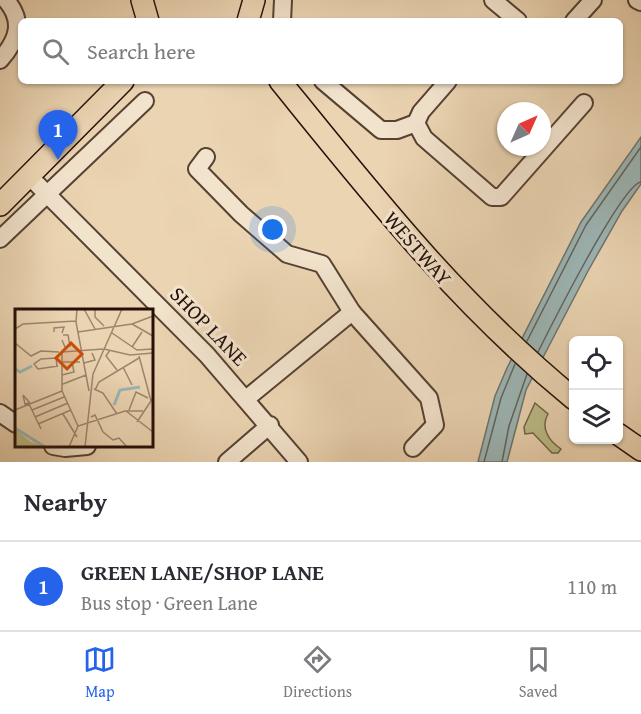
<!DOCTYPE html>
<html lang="en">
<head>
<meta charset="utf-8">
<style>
  body { margin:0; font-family:"Gentium Book Plus",serif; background:#f2f2f3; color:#2b2b33 }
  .controls { position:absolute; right:18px; bottom:18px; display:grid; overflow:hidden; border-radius:9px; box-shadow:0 2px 4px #0004 }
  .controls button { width:54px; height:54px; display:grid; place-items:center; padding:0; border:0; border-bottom:2px solid #e1e1e2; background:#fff; color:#2b2b33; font:30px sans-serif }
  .compass { position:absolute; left:497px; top:102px; width:54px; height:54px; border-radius:50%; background:#fff; box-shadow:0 2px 4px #0004; rotate:45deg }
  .you { position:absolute; left:273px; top:230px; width:21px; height:21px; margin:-15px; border:4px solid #fff; border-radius:50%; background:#1a73e8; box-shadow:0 0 0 9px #1a73e833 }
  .badge { display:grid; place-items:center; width:39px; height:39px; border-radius:50%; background:#2563eb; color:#fff; font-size:20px; font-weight:700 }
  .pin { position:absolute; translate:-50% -50px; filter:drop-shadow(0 2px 3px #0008) }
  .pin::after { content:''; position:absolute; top:32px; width:21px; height:18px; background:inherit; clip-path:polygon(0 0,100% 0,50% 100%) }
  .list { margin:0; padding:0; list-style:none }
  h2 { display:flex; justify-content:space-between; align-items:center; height:78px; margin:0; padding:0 24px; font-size:26px }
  h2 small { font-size:20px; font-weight:400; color:#7c7c81 }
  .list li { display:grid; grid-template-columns:39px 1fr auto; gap:18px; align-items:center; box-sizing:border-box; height:90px; padding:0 24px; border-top:2px solid #e1e1e2 }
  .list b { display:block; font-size:22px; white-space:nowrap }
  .list p { margin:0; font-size:20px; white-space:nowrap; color:#7c7c81 }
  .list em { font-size:20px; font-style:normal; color:#7c7c81 }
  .icon { flex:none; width:33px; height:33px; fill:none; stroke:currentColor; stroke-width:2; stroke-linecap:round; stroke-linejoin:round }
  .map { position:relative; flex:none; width:641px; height:462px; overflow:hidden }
  .search { position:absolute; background:#fff; box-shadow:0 2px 4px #0004; left:18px; right:18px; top:18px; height:66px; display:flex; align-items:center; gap:15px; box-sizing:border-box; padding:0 21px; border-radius:9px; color:#7c7c81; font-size:22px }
  .sheet { height:168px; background:#fff }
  nav { display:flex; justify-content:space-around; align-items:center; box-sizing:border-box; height:84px; border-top:2px solid #e1e1e2; background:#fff; font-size:16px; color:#7c7c81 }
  nav a { display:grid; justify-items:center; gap:3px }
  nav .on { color:#2563eb }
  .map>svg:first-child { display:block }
</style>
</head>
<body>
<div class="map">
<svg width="641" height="462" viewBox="0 0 641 462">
  <rect width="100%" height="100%" fill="#ebd4b2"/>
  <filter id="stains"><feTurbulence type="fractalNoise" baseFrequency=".00333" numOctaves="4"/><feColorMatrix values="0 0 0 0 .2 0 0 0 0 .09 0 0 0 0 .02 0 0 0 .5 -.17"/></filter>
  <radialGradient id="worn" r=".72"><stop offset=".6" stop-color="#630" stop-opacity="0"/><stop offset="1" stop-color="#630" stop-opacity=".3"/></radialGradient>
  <path fill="#bcbc89" stroke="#706648" stroke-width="1.5" d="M535 403 548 414C540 428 549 441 561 449L558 453H552L533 433 525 434 524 427Z"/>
  <polygon fill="#9cb6b6" stroke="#6c7470" stroke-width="1.5" points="641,137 641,184 622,211 588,271 526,390 507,462 478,462 495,396 507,368 581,222"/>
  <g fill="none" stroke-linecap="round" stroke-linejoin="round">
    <g stroke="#60635f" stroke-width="1.5">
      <polyline points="527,341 586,225 641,147"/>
      <path d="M538 352C550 328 622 184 641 182"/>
      <polyline points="484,462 501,398 515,364"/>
      <polyline points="502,462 509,426 527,374"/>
    </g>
    <g stroke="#564132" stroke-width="20">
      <g id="minor">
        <polyline points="493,0 518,21"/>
        <polyline points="637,0 641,2"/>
        <polyline points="282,21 283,0"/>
        <polyline points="574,21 593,0"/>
        <path d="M0 60C17 41 25 22 6 0"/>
        <polyline points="323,81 381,130 397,130 416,123"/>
        <polyline points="448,81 421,112 416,123 424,138 492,197 501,197 584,103"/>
        <polyline points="206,157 197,169 241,214 287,254 322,264 352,312 246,399"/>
        <polyline points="29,176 207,355 299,462"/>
        <polyline points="0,239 145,101"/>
        <polyline points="352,312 429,398 435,425 413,448"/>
        <polyline points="0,413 16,424"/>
        <polyline points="53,446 65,448 87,446"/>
        <polyline points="227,462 270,425"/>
      </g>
    </g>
    <g stroke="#251008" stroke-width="24">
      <g id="major">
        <polyline points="142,0 148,21"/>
        <polyline points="248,21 254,0"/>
        <path d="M280 81C374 197 457 303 574 399"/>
        <polyline points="0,205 123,81"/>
        <polyline points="618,434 641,450"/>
      </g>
    </g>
    <use href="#minor" stroke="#f2e3cd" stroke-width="16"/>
    <use href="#major" stroke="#ebd4b2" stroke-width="21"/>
  </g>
  <g text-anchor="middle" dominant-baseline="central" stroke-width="6" stroke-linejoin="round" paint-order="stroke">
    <g font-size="21" fill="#251008" stroke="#f2e3cd">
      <text transform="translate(418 248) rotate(49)">WESTWAY</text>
      <text transform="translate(209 326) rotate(46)">SHOP LANE</text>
    </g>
  </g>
  <g transform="translate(15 309)">
    <rect width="138" height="138" fill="#ebd4b2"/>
    <path d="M0 120 16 133 31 138H0Z" fill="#bcbc89"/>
    <path fill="none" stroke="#9cb6b6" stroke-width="3" d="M0 60 5 63 17 57M99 96 105 81 125 78M0 119 30 138"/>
    <path fill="none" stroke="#9c866e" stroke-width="1.5" d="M62 0 61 13 74 82M69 0 80 20M80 0V8L89 17M117 15 138 27M0 20 8 15 61 12M39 23V19L49 18 47 24M63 23 117 15 138 7M97 24 122 41 138 40M47 31 50 38 55 37 53 26H48M0 34 16 47 26 42 44 43M117 38 127 23M89 40 115 46 138 44M95 41 91 47 102 61M47 43 88 40M124 47 136 92M46 53H65M69 54 80 51 77 44M108 58 117 76M23 60 19 55 26 50 41 49 42 57M23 60 43 57M47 66 59 63 57 53M48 75 71 66M79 80 88 84 102 105M80 81 84 73 124 49M47 82 63 117M14 94 10 95 8 86 15 94M14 95 26 120M0 101 47 82V43M17 101 49 88M114 101 121 83 133 89M111 102 138 123M48 105 62 128M20 108 53 94M76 108 80 106 88 123 98 131M122 113 138 89M23 115 56 101M98 131 104 129 112 138M54 138 63 117 110 102H128M70 138 78 65 107 0"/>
    <path fill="#cb4e0b" fill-opacity="0.15" stroke="#cb4e0b" stroke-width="3" d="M56 34 67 45 52 60 41 49Z"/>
    <rect width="138" height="138" fill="none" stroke="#251008" stroke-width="3"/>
  </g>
  <rect width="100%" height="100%" filter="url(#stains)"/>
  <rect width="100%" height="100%" fill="url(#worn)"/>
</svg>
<div class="controls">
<button><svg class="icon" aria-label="locate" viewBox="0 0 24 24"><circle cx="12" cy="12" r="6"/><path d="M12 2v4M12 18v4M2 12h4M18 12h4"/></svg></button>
<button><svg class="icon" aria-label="layers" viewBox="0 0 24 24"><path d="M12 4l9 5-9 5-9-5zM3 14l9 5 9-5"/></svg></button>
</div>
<svg class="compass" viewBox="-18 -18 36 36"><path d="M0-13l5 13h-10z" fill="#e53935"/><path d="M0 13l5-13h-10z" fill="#7c7c81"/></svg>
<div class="you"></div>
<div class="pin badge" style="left:58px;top:160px">1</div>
<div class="search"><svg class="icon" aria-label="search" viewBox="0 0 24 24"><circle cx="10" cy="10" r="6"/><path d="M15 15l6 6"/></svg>Search here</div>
</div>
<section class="sheet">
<h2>Nearby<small></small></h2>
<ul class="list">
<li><span class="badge">1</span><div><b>GREEN LANE/SHOP LANE</b><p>Bus stop · Green Lane</p></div><em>110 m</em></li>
</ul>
</section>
<nav>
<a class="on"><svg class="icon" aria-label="map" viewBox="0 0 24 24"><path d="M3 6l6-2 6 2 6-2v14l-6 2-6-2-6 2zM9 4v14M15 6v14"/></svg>Map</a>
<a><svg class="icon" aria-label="directions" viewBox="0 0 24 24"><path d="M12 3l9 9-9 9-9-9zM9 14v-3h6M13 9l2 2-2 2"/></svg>Directions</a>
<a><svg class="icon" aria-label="saved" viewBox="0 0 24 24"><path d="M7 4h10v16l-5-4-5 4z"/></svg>Saved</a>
</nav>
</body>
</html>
